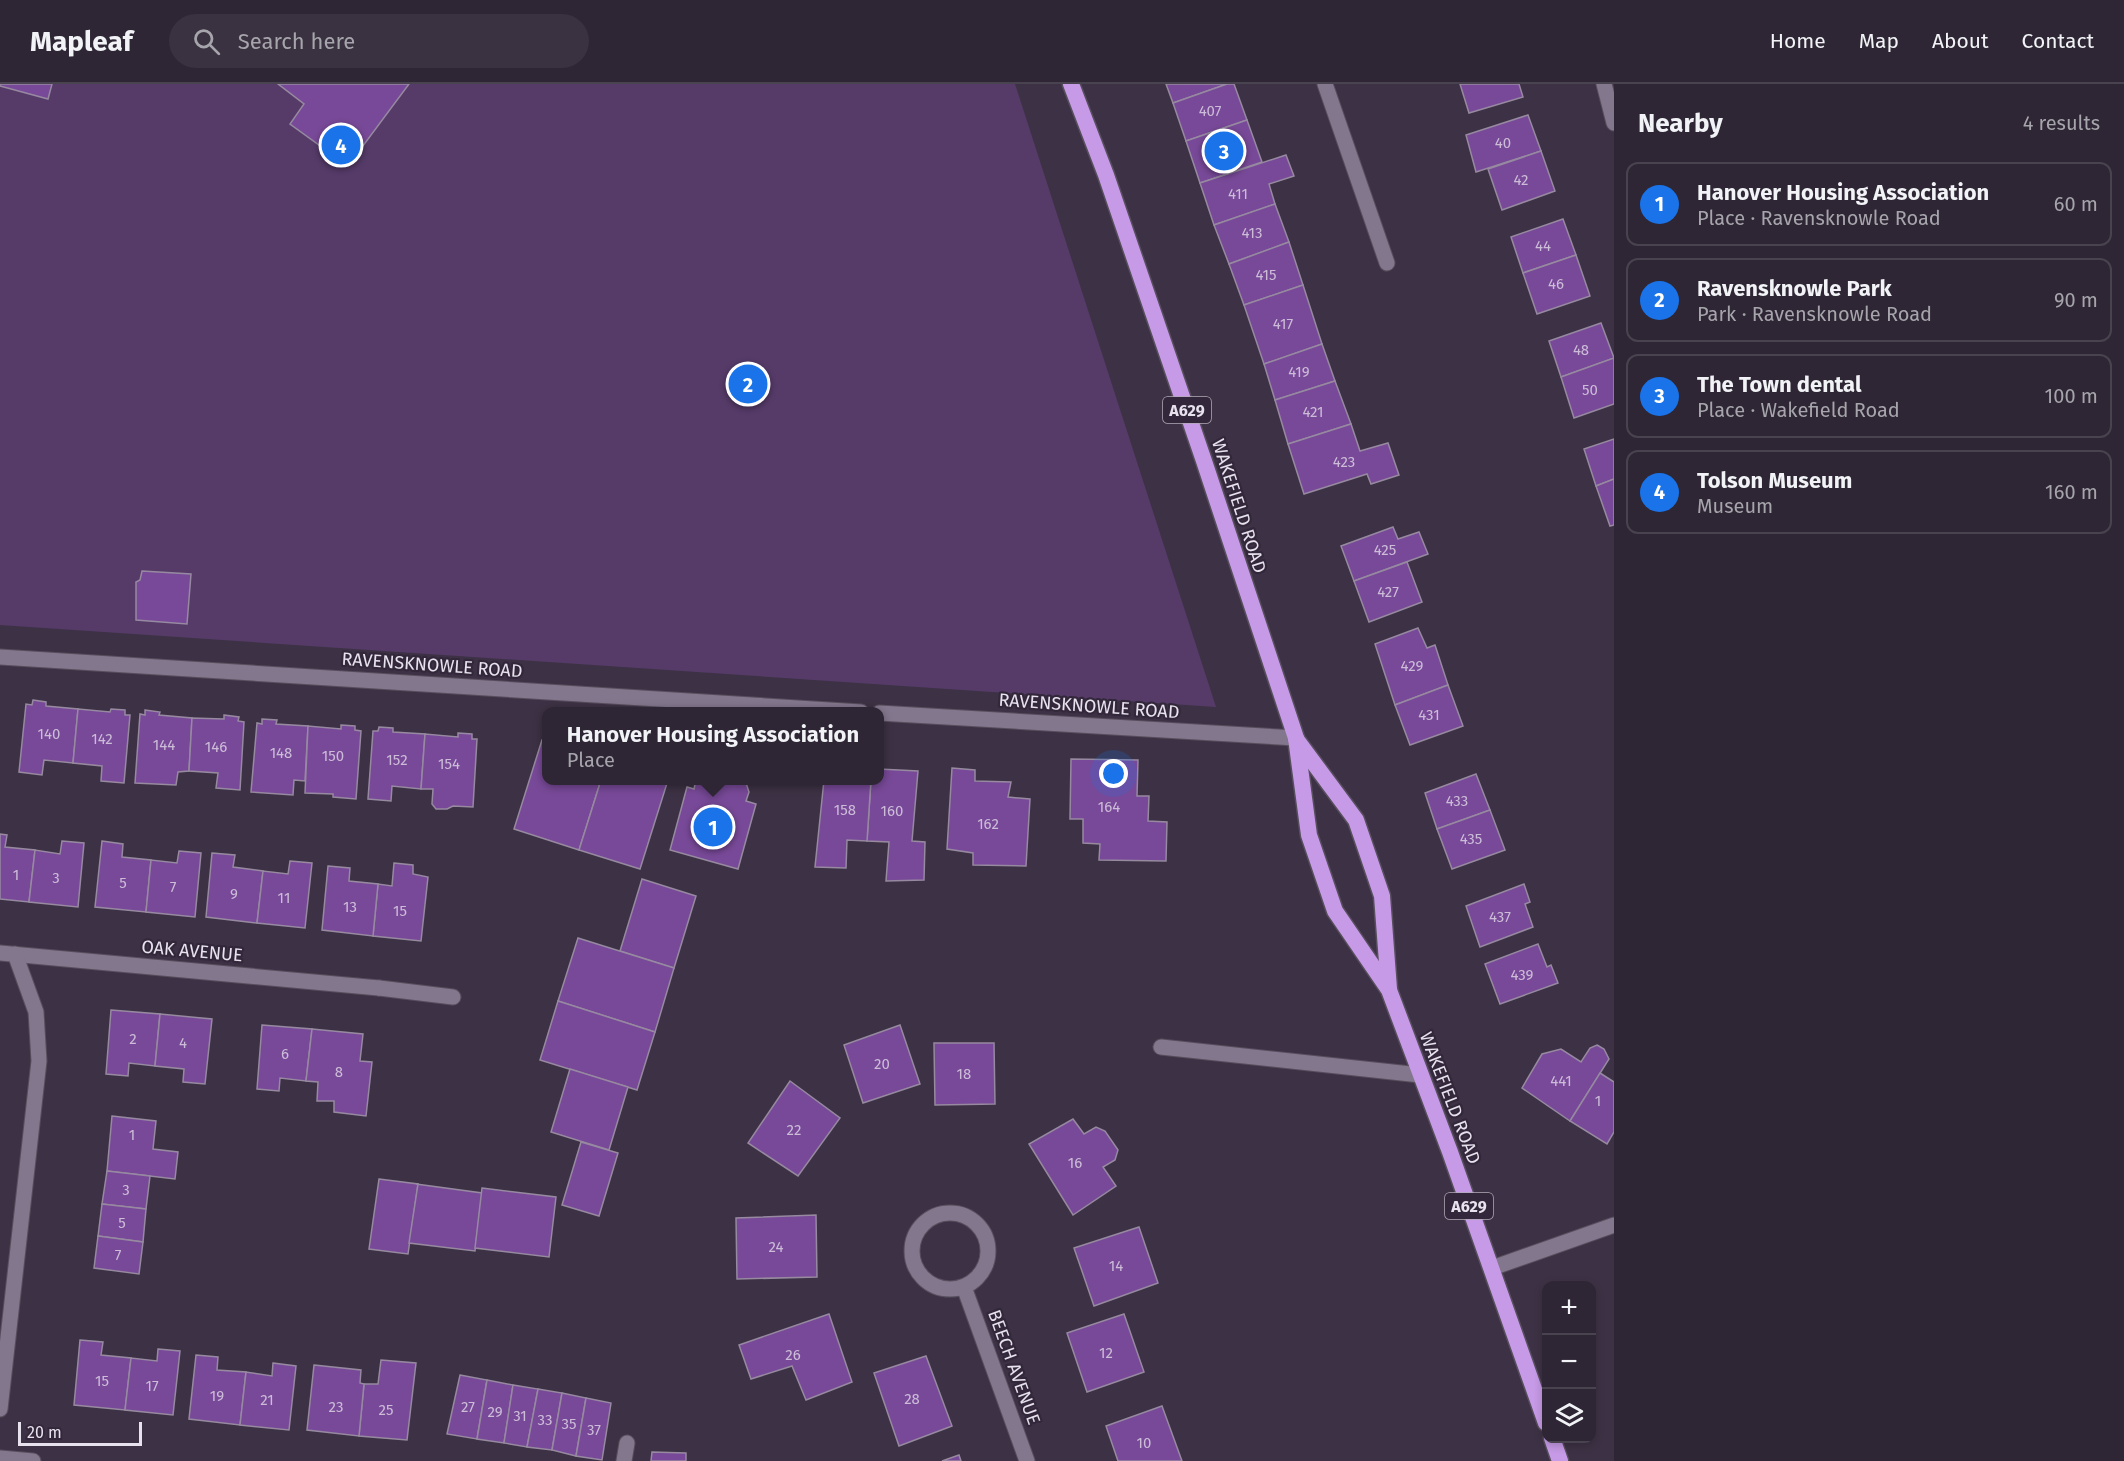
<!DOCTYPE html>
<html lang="en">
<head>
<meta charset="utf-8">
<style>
  body { margin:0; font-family:"Fira Sans",sans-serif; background:#3a3240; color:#f1f3f6 }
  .controls { position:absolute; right:18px; bottom:18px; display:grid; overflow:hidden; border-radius:12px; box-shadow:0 3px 9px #0003 }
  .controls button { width:54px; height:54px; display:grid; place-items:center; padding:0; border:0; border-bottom:2px solid #49434f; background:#2e2634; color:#f1f3f6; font:30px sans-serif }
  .scale { position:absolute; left:18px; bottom:15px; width:124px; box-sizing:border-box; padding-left:6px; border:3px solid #e8e2ee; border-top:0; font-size:16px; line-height:21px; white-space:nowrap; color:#e8e2ee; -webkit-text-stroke:4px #33283b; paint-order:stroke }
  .you { position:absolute; left:1114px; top:690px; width:21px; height:21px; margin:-15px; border:4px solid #fff; border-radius:50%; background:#1a73e8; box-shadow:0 0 0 9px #1a73e833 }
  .badge { display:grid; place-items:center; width:39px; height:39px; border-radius:50%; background:#1a73e8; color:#fff; font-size:20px; font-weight:700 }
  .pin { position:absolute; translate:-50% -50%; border:3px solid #fff; box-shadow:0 2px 6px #0006 }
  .popup { position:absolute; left:542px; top:623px; width:342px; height:78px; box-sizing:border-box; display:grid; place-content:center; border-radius:12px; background:#2e2634; filter:drop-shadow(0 2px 4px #0005); font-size:20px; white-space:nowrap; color:#a7a5ac }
  .popup b { font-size:22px; color:#f1f3f6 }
  .popup::after { content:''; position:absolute; left:50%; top:100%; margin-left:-12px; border:12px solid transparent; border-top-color:#2e2634 }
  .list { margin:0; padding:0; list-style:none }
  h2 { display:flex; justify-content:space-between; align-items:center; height:78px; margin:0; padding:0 24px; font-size:26px }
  h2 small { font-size:20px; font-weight:400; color:#a7a5ac }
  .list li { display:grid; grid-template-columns:39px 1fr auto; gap:18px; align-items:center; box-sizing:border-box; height:84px; margin:0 12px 12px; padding:0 12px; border:2px solid #49434f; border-radius:12px }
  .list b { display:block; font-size:22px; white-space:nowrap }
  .list p { margin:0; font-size:20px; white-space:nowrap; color:#a7a5ac }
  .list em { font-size:20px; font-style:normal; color:#a7a5ac }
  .icon { flex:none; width:33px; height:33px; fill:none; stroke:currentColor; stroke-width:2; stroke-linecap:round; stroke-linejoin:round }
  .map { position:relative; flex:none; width:1614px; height:1377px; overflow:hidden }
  header { display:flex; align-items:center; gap:36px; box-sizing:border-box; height:84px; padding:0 30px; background:#2e2634; border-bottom:2px solid #49434f }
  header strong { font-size:28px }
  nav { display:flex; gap:33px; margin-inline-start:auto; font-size:21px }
  .search { width:420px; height:54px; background:#3a3240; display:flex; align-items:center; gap:15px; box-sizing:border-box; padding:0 21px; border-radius:33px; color:#a7a5ac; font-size:22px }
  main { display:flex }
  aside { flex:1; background:#2e2634 }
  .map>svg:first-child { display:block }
</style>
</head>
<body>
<header>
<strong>Mapleaf</strong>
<div class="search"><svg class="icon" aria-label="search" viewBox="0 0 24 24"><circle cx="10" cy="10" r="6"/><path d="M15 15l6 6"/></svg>Search here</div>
<nav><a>Home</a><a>Map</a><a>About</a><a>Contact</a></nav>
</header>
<main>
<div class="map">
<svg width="1614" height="1377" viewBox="0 0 1614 1377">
  <rect width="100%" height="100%" fill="#3d3245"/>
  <polygon fill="#563b69" points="0,0 1015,0 1216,623 0,541"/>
  <g fill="#784998" stroke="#9689a0" stroke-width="1.5">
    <polygon points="0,0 52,0 48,15 0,2"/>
    <polygon points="278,0 409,0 348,82 290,40 304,20"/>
    <polygon points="1166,0 1227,0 1173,19"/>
    <polygon points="1227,0 1234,0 1247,36 1186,57 1173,19"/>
    <polygon points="1460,0 1519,0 1523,13 1469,29"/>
    <polygon points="1528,31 1541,67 1476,88 1466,51"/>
    <polygon points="1247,36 1262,78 1200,99 1186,57"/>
    <polygon points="1541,67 1555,107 1502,126 1488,85"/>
    <polygon points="1286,71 1294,92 1269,100 1275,120 1214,141 1200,99"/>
    <polygon points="1275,120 1289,158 1229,180 1214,141"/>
    <polygon points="1563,135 1576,171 1523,189 1511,153"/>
    <polygon points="1289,158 1303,201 1244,221 1229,180"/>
    <polygon points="1576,171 1590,212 1537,230 1523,189"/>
    <polygon points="1303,201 1322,260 1264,280 1244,221"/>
    <polygon points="1601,239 1614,274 1561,293 1549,257"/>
    <polygon points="1322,260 1335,297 1275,316 1264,280"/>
    <polygon points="1614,274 1614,320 1574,334 1561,293"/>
    <polygon points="1335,297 1351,340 1288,360 1275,316"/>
    <polygon points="1351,340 1360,367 1388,359 1399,391 1371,400 1367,390 1304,410 1288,360"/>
    <polygon points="1614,355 1614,395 1596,402 1584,365"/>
    <polygon points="1614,395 1614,441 1610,442 1596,402"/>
    <polygon points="1393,443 1398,455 1419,448 1428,470 1354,497 1341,462"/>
    <polygon points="1407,478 1422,518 1369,538 1354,497"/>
    <polygon points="142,487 191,490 187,540 136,536 136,498 140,496"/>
    <polygon points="1418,544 1427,564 1435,561 1448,601 1395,621 1375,560"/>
    <polygon points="1448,601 1463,642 1410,661 1395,621"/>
    <polygon points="33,616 46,618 46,622 78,625 73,679 44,676 42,691 19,688 26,620 32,621"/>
    <polygon points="78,625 110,628 111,625 125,626 125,631 130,631 124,699 101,697 102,682 73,679"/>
    <polygon points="145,626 160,628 159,631 192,634 189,687 178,688 176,701 135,699 140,630 145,631"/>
    <polygon points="224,631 239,633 238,637 244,638 240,706 216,704 218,689 189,687 192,634 224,635"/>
    <polygon points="262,635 277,636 276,640 308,642 305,697 294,696 293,711 251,708 257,639 262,640"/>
    <polygon points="341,641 355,642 355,646 361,647 356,715 333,713 333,710 305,709 308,642 341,645"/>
    <polygon points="379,643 393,644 393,648 425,650 421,705 392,702 391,717 368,715 373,647 378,647"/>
    <polygon points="458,649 472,650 472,655 477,655 473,723 453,722 447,725 436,725 432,720 433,705 421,705 425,650 458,653"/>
    <polygon points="542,656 546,657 546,696 601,696 579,766 514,745"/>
    <polygon points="1071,675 1138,676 1137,712 1149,712 1148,737 1167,738 1166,777 1099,776 1100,760 1083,759 1083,735 1070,735"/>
    <polygon points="952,684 975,686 975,697 1011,698 1008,713 1030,715 1026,782 973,781 973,769 947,765"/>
    <polygon points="879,685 918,687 912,757 925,758 924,796 886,797 889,758 867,757 871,696 879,696"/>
    <polygon points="1476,690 1490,726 1437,745 1425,709"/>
    <polygon points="601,696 668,696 640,785 579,766"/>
    <polygon points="696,696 745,696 749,708 746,717 756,720 738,785 670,766 687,703 694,705"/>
    <polygon points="824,696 871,696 867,757 847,756 846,784 815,783"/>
    <polygon points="1490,726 1505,766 1452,785 1437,745"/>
    <polygon points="0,750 7,751 5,763 35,766 29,818 0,815"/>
    <polygon points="62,757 84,759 78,823 29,818 35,766 60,770"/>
    <polygon points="102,757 123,760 122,773 151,776 146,828 95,823"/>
    <polygon points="179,767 201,769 195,833 146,828 151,776 177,779"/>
    <polygon points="212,769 235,771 233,783 263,787 257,839 206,833"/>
    <polygon points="290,777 312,779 305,844 257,839 263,787 288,790"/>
    <polygon points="394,779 413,781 413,790 428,793 421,857 373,852 378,800 392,802"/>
    <polygon points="328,782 350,784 349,797 378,800 373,852 322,846"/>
    <polygon points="642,795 696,812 674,884 620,867"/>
    <polygon points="1524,800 1530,818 1525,820 1533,843 1480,863 1466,822"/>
    <polygon points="578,854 674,884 655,948 558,917"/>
    <polygon points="1538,860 1547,883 1551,881 1558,899 1500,920 1485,880"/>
    <polygon points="558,917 655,948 637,1006 540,976"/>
    <polygon points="111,926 160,930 155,982 129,979 128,992 106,990"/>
    <polygon points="160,930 212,935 205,1000 183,998 184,985 155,982"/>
    <polygon points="262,941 312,945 306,997 280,994 279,1007 257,1005"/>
    <polygon points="900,941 920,1000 863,1019 844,961"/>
    <polygon points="312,945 363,950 360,977 372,978 366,1032 334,1028 334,1017 317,1017 318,998 306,997"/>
    <polygon points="934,959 994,959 995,1020 935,1021"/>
    <polygon points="1597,961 1604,965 1609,975 1570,1037 1522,1004 1542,970 1561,965 1581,978 1590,964"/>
    <polygon points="570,985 628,1003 609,1066 551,1048"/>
    <polygon points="1600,989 1614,998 1614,1048 1607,1060 1570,1037"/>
    <polygon points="790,997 840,1034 798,1092 748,1059"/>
    <polygon points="112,1032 156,1037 153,1065 178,1068 175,1095 107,1087"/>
    <polygon points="1073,1035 1084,1050 1096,1043 1105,1047 1118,1066 1115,1076 1103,1083 1116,1102 1073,1131 1029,1060"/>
    <polygon points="581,1058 618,1069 599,1132 562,1121"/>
    <polygon points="107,1087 150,1092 146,1125 102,1120"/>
    <polygon points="379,1095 418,1100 408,1170 369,1165"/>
    <polygon points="416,1100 482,1109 475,1167 409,1159 418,1100"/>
    <polygon points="482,1104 556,1113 549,1173 475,1164"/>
    <polygon points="102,1120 146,1125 143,1158 98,1152"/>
    <polygon points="816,1131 817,1193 737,1195 736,1134"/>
    <polygon points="1139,1143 1158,1199 1094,1222 1074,1164"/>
    <polygon points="98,1152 143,1158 139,1190 94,1184"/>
    <polygon points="829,1230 852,1298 806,1316 792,1282 751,1295 739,1261"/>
    <polygon points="1124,1230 1144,1288 1087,1308 1067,1249"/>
    <polygon points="80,1256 103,1258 101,1271 131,1274 125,1326 74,1321"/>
    <polygon points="158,1265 180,1267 173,1331 125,1326 131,1274 157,1277"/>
    <polygon points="196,1271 218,1273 217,1286 246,1288 240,1341 189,1335"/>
    <polygon points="926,1272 952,1342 899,1362 874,1289"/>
    <polygon points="381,1276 416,1279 407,1356 359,1352 364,1300 378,1300"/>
    <polygon points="273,1279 296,1282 289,1346 240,1341 246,1288 272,1292"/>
    <polygon points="314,1281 361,1286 360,1299 364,1300 359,1352 307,1346"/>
    <polygon points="460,1291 487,1296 477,1355 447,1350"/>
    <polygon points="487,1296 513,1301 504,1359 477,1355"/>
    <polygon points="513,1301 538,1305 527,1363 504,1359"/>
    <polygon points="538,1305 562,1309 552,1366 527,1363"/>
    <polygon points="562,1309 586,1314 576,1372 552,1366"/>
    <polygon points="586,1314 611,1319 602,1376 576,1372"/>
    <polygon points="1162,1322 1182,1377 1118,1377 1106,1342"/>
    <polygon points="652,1368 686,1369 686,1377 651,1377"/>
    <polygon points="959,1371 961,1377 942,1377"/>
  </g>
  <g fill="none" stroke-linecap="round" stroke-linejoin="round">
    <g stroke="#574e5e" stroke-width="17">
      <g id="service">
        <polyline points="1325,0 1387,179"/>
        <polyline points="379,904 453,913"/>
        <polyline points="1161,963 1420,991"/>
      </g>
    </g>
    <g stroke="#574e5e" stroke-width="17">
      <g id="minor">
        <polyline points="1604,0 1614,39"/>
        <polyline points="0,573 861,628"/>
        <polyline points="879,629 1296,654"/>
        <polyline points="0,869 379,904"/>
        <circle cx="950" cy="1167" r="38"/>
        <polyline points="1492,1184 1614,1141"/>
        <polyline points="964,1203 1027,1377"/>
        <polyline points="0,1325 39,977 36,928 15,870"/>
        <polyline points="0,1374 33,1377"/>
        <polyline points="624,1377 627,1359"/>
      </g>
    </g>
    <g stroke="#574e5e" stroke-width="19">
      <g id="trunk">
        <polyline points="1071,0 1106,91 1204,377 1296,654 1309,751 1335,827 1389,906 1450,1068 1546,1339"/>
        <polyline points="1296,655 1356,736 1382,812 1389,905"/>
        <polyline points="1552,1354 1560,1377"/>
      </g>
    </g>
    <use href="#service" stroke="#83778d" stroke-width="15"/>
    <use href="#minor" stroke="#83778d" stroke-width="15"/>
    <use href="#trunk" stroke="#c69ae6" stroke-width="16"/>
  </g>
  <g text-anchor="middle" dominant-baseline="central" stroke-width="4.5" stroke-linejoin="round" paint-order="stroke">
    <g font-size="15" fill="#ccbcd8">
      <text x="1210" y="27">407</text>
      <text x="1503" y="59">40</text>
      <text x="1521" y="96">42</text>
      <text x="1238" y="110">411</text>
      <text x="1252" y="149">413</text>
      <text x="1543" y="162">44</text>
      <text x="1266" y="191">415</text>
      <text x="1556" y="200">46</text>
      <text x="1283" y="240">417</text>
      <text x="1581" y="266">48</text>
      <text x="1299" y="288">419</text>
      <text x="1590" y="306">50</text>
      <text x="1313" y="328">421</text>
      <text x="1344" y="378">423</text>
      <text x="1385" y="466">425</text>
      <text x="1388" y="508">427</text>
      <text x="1412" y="582">429</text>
      <text x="1429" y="631">431</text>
      <text x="49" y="650">140</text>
      <text x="102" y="655">142</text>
      <text x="164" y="661">144</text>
      <text x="216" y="663">146</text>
      <text x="281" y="669">148</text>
      <text x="333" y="672">150</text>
      <text x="397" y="676">152</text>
      <text x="449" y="680">154</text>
      <text x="1457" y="717">433</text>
      <text x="1109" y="723">164</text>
      <text x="845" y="726">158</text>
      <text x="892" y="727">160</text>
      <text x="988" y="740">162</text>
      <text x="1471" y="755">435</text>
      <text x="16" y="791">1</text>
      <text x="56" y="794">3</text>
      <text x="123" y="799">5</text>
      <text x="173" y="803">7</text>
      <text x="234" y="810">9</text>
      <text x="284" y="814">11</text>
      <text x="350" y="823">13</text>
      <text x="400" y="827">15</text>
      <text x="1500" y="833">437</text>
      <text x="1522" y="891">439</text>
      <text x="133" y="955">2</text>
      <text x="183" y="959">4</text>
      <text x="285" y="970">6</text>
      <text x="882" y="980">20</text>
      <text x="339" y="988">8</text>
      <text x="964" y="990">18</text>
      <text x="1561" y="997">441</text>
      <text x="1598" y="1017">1</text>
      <text x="794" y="1046">22</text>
      <text x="132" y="1051">1</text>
      <text x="1075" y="1079">16</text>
      <text x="126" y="1106">3</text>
      <text x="122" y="1139">5</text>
      <text x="776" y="1163">24</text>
      <text x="118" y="1171">7</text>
      <text x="1116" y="1182">14</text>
      <text x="1106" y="1269">12</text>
      <text x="793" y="1271">26</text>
      <text x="102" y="1297">15</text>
      <text x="152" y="1302">17</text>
      <text x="217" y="1312">19</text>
      <text x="912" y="1315">28</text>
      <text x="267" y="1316">21</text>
      <text x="336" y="1323">23</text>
      <text x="468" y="1323">27</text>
      <text x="386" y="1326">25</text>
      <text x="495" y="1328">29</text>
      <text x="520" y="1332">31</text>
      <text x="545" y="1336">33</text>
      <text x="569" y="1340">35</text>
      <text x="594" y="1346">37</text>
      <text x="1144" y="1359">10</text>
    </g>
    <g fill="#33283b" stroke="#b2aab8" stroke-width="1.5">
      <rect x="1163" y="313" width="48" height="26" rx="4.5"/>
      <rect x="1445" y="1109" width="48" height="26" rx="4.5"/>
    </g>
    <g font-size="16" font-weight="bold" fill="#e8e2ee">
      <text x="1187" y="326">A629</text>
      <text x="1469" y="1122">A629</text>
    </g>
    <g font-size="18" fill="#e8e2ee" stroke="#33283b">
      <text transform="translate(1239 422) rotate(72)">WAKEFIELD ROAD</text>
      <text transform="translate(432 581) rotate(4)">RAVENSKNOWLE ROAD</text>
      <text transform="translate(1089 622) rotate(4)">RAVENSKNOWLE ROAD</text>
      <text transform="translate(192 867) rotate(5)">OAK AVENUE</text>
      <text transform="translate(1450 1014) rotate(69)">WAKEFIELD ROAD</text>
      <text transform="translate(1014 1283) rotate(70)">BEECH AVENUE</text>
    </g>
  </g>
</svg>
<div class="controls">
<button>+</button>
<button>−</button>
<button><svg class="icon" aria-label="layers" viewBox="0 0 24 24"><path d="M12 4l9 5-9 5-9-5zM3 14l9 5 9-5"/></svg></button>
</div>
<div class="scale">20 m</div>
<div class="you"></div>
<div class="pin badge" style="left:713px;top:743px">1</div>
<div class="popup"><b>Hanover Housing Association</b>Place</div>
<div class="pin badge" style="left:748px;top:300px">2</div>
<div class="pin badge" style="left:1224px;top:67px">3</div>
<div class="pin badge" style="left:341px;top:61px">4</div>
</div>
<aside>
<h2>Nearby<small>4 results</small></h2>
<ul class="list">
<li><span class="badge">1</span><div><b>Hanover Housing Association</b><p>Place · Ravensknowle Road</p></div><em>60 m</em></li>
<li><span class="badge">2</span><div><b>Ravensknowle Park</b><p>Park · Ravensknowle Road</p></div><em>90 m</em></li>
<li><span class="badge">3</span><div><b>The Town dental</b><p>Place · Wakefield Road</p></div><em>100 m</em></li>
<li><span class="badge">4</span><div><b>Tolson Museum</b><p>Museum</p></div><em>160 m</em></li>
</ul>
</aside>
</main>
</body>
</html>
